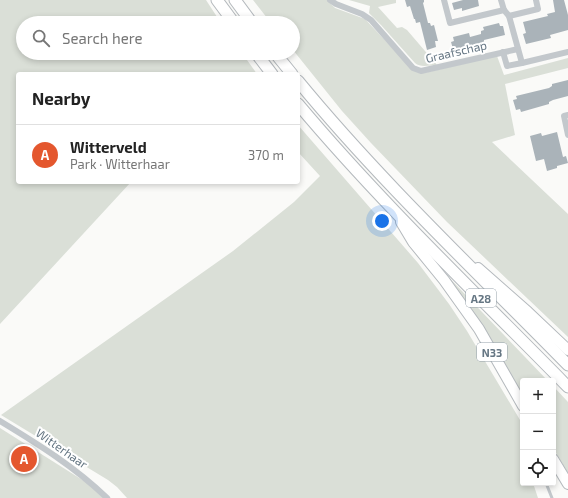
<!DOCTYPE html>
<html lang="en">
<head>
<meta charset="utf-8">
<style>
  body { margin:0; font-family:"Exo 2",sans-serif; background:#f6f6f6; color:#222 }
  .controls { position:absolute; right:12px; bottom:12px; display:grid; overflow:hidden; border-radius:4px; box-shadow:0 2px 6px #0003 }
  .controls button { width:36px; height:36px; display:grid; place-items:center; padding:0; border:0; border-bottom:1px solid #e0e0e0; background:#fff; color:#222; font:20px sans-serif }
  .you { position:absolute; left:382px; top:221px; width:14px; height:14px; margin:-10px; border:3px solid #fff; border-radius:50%; background:#1a73e8; box-shadow:0 0 0 6px #1a73e833 }
  .badge { display:grid; place-items:center; width:26px; height:26px; border-radius:50%; background:#e4572e; color:#fff; font-size:13px; font-weight:700 }
  .pin { position:absolute; translate:-50% -50%; border:2px solid #fff; box-shadow:0 1px 4px #0006 }
  .list { margin:0; padding:0; list-style:none }
  h2 { display:flex; justify-content:space-between; align-items:center; height:52px; margin:0; padding:0 16px; font-size:17px }
  h2 small { font-size:13px; font-weight:400; color:#767676 }
  .list li { display:grid; grid-template-columns:26px 1fr auto; gap:12px; align-items:center; box-sizing:border-box; height:60px; padding:0 16px; border-top:1px solid #e0e0e0 }
  .list b { display:block; font-size:15px; white-space:nowrap }
  .list p { margin:0; font-size:13px; white-space:nowrap; color:#767676 }
  .list em { font-size:13px; font-style:normal; color:#767676 }
  .icon { flex:none; width:22px; height:22px; fill:none; stroke:currentColor; stroke-width:2; stroke-linecap:round; stroke-linejoin:round }
  .map { position:relative; flex:none; width:568px; height:498px; overflow:hidden }
  .search { position:absolute; background:#fff; box-shadow:0 2px 6px #0003; left:16px; top:16px; width:284px; height:44px; display:flex; align-items:center; gap:10px; box-sizing:border-box; padding:0 14px; border-radius:22px; color:#767676; font-size:15px }
  .panel { position:absolute; background:#fff; box-shadow:0 2px 6px #0003; left:16px; top:72px; width:284px; height:112px; border-radius:4px }
  .map>svg:first-child { display:block }
</style>
</head>
<body>
<div class="map">
<svg width="568" height="498" viewBox="0 0 568 498">
  <rect width="100%" height="100%" fill="#fafaf8"/>
  <g fill="#dadfd7">
    <polygon points="0,0 206,0 221,23 23,23 23,53 242,53 257,74 234,74 233,72 231,74 18,74 18,182 131,182 0,324"/>
    <polygon points="253,0 327,0 335,8 365,19 411,68 424,73 497,56 504,75 568,58 568,68 505,84 515,135 492,142 568,214 568,337 447,222 371,143 342,111 293,50 293,23 271,23"/>
    <path d="M349 0H396V3L378 7 397 28 402 27 407 30 437 65C429 65 421 68 415 63L381 25 369 13 370 6Z"/>
    <polygon points="298,125 418,263 449,304 467,331 523,425 521,445 523,457 523,483 533,483 538,498 127,498 117,487 108,480 1,415 233,251 294,202 320,176 298,152"/>
    <polygon points="438,266 548,381 523,381 523,398"/>
    <polygon points="553,386 568,402 568,473 553,448"/>
    <polygon points="0,428 111,498 0,498"/>
  </g>
  <g fill="#aab3b9">
    <polygon points="405,0 424,0 424,2 423,3 428,23 430,23 431,26 434,25 438,41 435,41 436,47 427,50 420,22 416,23 415,19 414,19 410,6 407,7"/>
    <polygon points="463,0 478,0 479,6 462,11 462,8 454,10 452,3"/>
    <polygon points="553,0 564,0 568,15 568,30 550,35 551,38 526,44 523,34 526,33 523,22 548,16 547,14 555,12"/>
    <polygon points="499,23 500,26 503,26 505,35 484,40 484,43 457,50 457,48 453,49 451,42 454,41 453,37 469,33 470,37 481,34 481,31 484,30 483,27"/>
    <polygon points="568,80 568,96 553,100 549,102 549,104 521,112 520,109 516,110 513,100 517,99 516,96 549,88 552,86 552,84"/>
    <polygon points="557,132 563,157 566,156 568,163 557,166 557,168 547,171 544,159 536,161 530,136 541,133 542,136"/>
  </g>
  <g fill="none" stroke-linecap="round" stroke-linejoin="round">
    <g stroke="#b4b9bd" stroke-width="12">
      <g id="trunk">
        <polyline points="401,222 413,242 444,280 479,329 523,406"/>
        <polyline points="478,268 528,312 568,350"/>
        <polyline points="553,459 568,484"/>
      </g>
    </g>
    <g stroke="#b4b9bd" stroke-width="13">
      <g id="motorway">
        <polyline points="217,0 234,23"/>
        <polyline points="235,0 252,23"/>
        <polyline points="256,53 272,74"/>
        <polyline points="275,53 292,74"/>
        <path d="M298 81C381 182 477 272 568 365"/>
        <path d="M298 104C382 204 477 294 568 387"/>
      </g>
    </g>
    <polyline stroke="#c3c8cc" stroke-width="3" points="546,483 552,498"/>
    <g stroke="#c3c8cc" stroke-width="6">
      <polyline points="330,0 336,4 362,14 371,20 413,68 421,71 518,49"/>
      <polyline points="444,0 450,23 504,10 509,16 522,63 568,52"/>
      <polyline points="501,0 504,10"/>
      <polyline points="509,16 538,9 536,0"/>
      <polyline points="503,52 507,66 522,63"/>
      <polyline points="568,115 564,116 568,135"/>
      <path d="M0 421C38 444 75 467 107 498"/>
    </g>
    <use href="#trunk" stroke="#fff" stroke-width="10"/>
    <use href="#motorway" stroke="#fff" stroke-width="11"/>
  </g>
  <g text-anchor="middle" dominant-baseline="central" stroke-width="4" stroke-linejoin="round" paint-order="stroke">
    <g fill="#fff" stroke="#939fa8" stroke-width="1">
      <rect x="466" y="289" width="30" height="18" rx="3"/>
      <rect x="477" y="343" width="30" height="18" rx="3"/>
    </g>
    <g font-size="11" font-weight="bold" fill="#657683">
      <text x="481" y="298">A28</text>
      <text x="492" y="352">N33</text>
    </g>
    <g font-size="12" fill="#657683" stroke="#fff">
      <text transform="translate(456 51) rotate(-13)">Graafschap</text>
      <text transform="translate(62 448) rotate(35)">Witterhaar</text>
    </g>
  </g>
</svg>
<div class="controls">
<button>+</button>
<button>−</button>
<button><svg class="icon" aria-label="locate" viewBox="0 0 24 24"><circle cx="12" cy="12" r="6"/><path d="M12 2v4M12 18v4M2 12h4M18 12h4"/></svg></button>
</div>
<div class="you"></div>
<div class="pin badge" style="left:24px;top:459px">A</div>
<div class="search"><svg class="icon" aria-label="search" viewBox="0 0 24 24"><circle cx="10" cy="10" r="6"/><path d="M15 15l6 6"/></svg>Search here</div>
<section class="panel">
<h2>Nearby<small></small></h2>
<ul class="list">
<li><span class="badge">A</span><div><b>Witterveld</b><p>Park · Witterhaar</p></div><em>370 m</em></li>
</ul>
</section>
</div>
</body>
</html>
